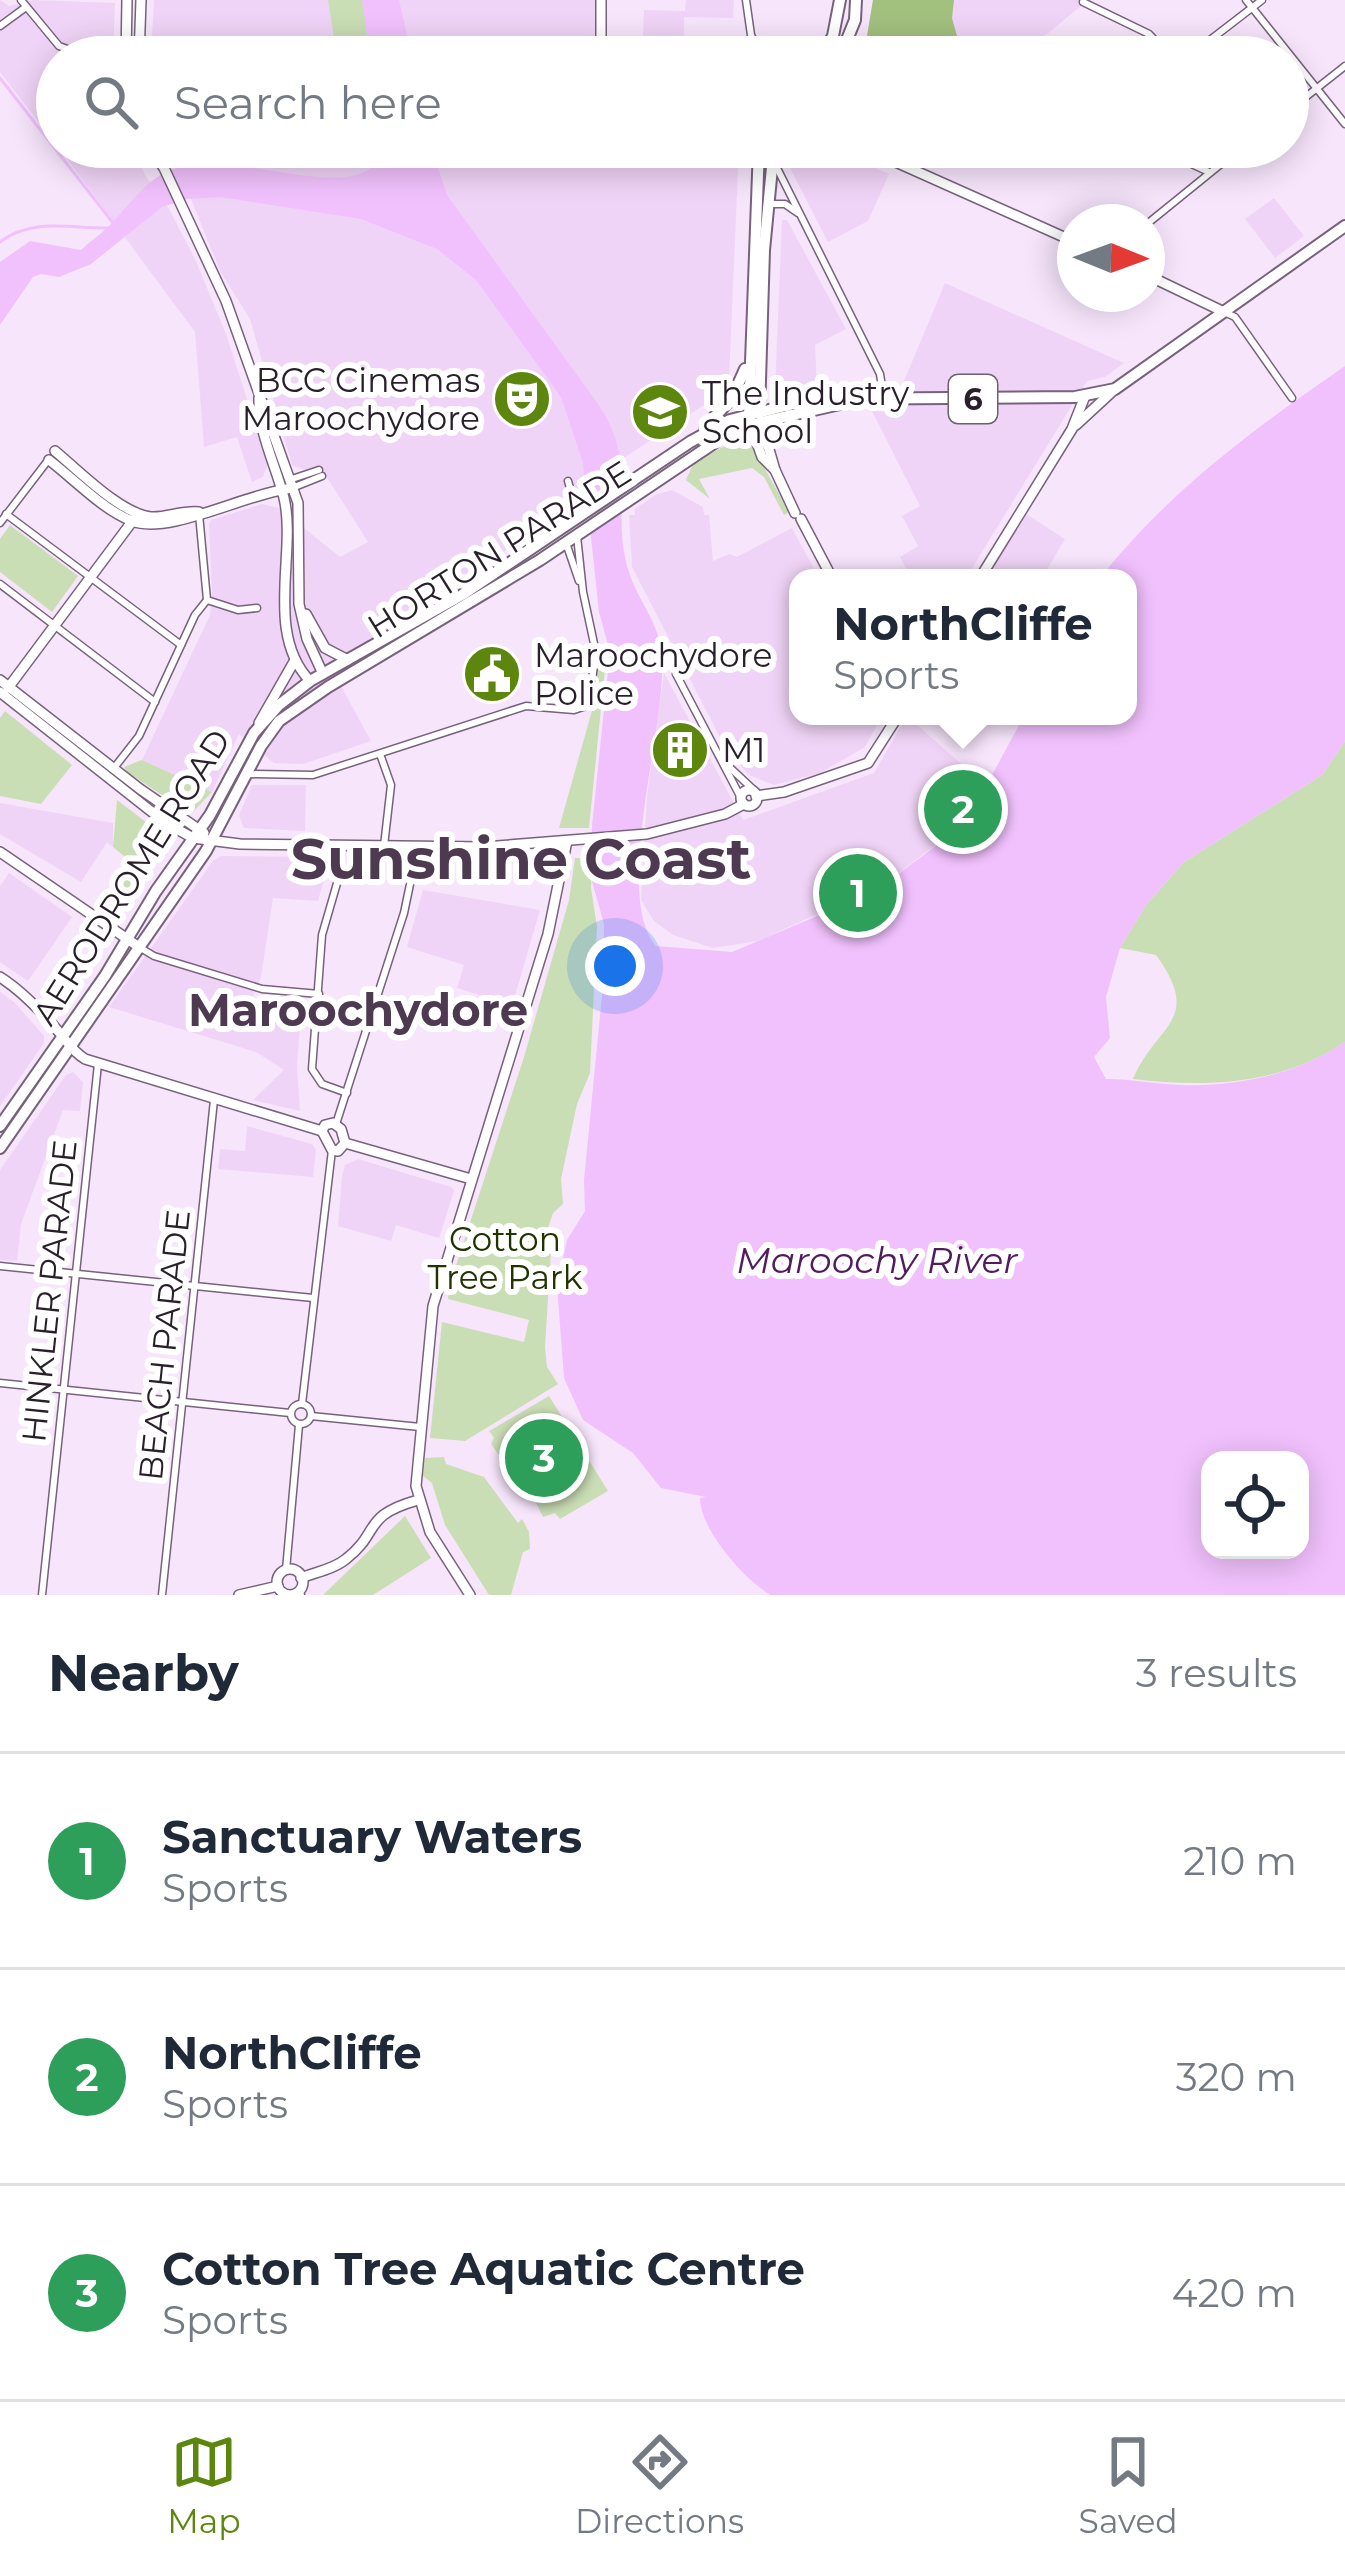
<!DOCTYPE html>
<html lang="en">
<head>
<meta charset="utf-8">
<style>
  body { margin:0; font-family:Montserrat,sans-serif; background:#f2f2f3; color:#1f2937 }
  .controls { position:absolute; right:36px; bottom:36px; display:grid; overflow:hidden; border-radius:24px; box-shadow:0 6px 30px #0003 }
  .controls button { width:108px; height:108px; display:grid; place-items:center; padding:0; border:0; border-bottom:3px solid #e0e1e3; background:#fff; color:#1f2937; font:60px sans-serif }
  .compass { position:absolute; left:1057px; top:204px; width:108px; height:108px; border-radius:50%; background:#fff; box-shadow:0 6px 30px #0003; rotate:91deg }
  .you { position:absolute; left:615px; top:966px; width:42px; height:42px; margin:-30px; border:9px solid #fff; border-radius:50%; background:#1a73e8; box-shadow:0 0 0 18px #1a73e833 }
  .badge { display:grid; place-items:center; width:78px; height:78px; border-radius:50%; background:#5d860e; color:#fff; font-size:39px; font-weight:700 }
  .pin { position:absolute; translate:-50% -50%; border:6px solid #fff; box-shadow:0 3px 12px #0006 }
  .popup { position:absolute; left:789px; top:569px; width:348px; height:156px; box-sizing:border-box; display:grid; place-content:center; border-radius:24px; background:#fff; filter:drop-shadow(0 3px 9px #0005); font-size:39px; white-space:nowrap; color:#747a83 }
  .popup b { font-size:45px; color:#1f2937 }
  .popup::after { content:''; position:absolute; left:50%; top:100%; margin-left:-24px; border:24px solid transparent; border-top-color:#fff }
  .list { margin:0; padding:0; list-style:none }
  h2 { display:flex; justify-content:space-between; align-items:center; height:156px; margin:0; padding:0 48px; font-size:51px }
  h2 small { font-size:39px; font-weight:400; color:#747a83 }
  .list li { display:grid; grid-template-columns:78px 1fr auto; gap:36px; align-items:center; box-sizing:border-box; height:216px; padding:0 48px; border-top:3px solid #e0e1e3 }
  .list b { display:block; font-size:45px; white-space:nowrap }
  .list p { margin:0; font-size:39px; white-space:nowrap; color:#747a83 }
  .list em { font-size:39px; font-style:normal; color:#747a83 }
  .icon { flex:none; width:66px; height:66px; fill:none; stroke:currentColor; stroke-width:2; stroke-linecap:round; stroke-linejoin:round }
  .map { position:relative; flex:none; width:1345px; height:1595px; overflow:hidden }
  .search { position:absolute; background:#fff; box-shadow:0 6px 30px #0003; left:36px; right:36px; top:36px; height:132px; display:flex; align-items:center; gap:30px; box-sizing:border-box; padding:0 42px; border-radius:66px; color:#747a83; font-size:45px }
  .sheet { height:804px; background:#fff }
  nav { display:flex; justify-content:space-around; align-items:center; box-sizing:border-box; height:168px; border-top:3px solid #e0e1e3; background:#fff; font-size:33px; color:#747a83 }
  nav a { display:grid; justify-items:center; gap:6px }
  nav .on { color:#5d860e }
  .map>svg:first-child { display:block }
</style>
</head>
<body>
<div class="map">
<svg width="1345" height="1595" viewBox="0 0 1345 1595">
  <rect width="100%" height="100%" fill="#f7e5fc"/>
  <g fill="#f0d4f7">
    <polygon points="0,0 9,6 33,0 115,3 113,57 57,57 57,146 0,72"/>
    <polygon points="154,0 606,0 605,57 151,57"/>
    <polygon points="686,0 734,0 733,18 684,17 684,51 742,54 742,57 642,57 644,10 685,11"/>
    <polygon points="873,0 1088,0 1047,34 998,57 982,57 961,47 955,57 857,57 866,42"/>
    <polygon points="58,147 134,147 145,175 169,209 196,261 226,334 268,464 263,477 252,482 237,437 204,447 195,332"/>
    <polygon points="170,147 739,147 729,380 713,399 628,455 547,524 421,605 341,686 371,741 303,764 274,763 239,734 212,792 142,760 210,615 212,590 209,524 211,520 262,504 279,508 340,557 368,542 328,479 292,465 250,319 220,271"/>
    <polygon points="788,147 828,147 889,174 868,221 828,242 786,160"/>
    <polygon points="1274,198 1304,236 1275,258 1245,219"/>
    <polygon points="782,220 787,220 846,329 815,345 817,389 780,397 775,391"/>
    <polygon points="945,283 1124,363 1105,377 1087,381 966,578 911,578 900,557 918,546 902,516 920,506 872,411 891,412"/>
    <polygon points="672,490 703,507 704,515 709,515 713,561 729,554 737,557 792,528 819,578 798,578 798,716 882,716 865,747 820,773 774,785 749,775 726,749 632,567 629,515 635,515 635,509 655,495"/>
    <polygon points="1026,514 1065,539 1042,578 987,578"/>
    <polygon points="664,673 743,820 874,773 907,716 986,786 965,822 887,882 758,941 713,948 673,935 654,921 641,900 647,796"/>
    <polygon points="252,785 306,785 305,831 244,828 239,815"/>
    <polygon points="0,803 113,823 113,847 107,842 81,882 0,834"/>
    <polygon points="221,856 318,857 328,865 318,901 273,898 261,977 252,998 268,1003 297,1004 301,1010 297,1066 300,1111 253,1100 284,1070 256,1052 109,1007 213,861"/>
    <polygon points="9,873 72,917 28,981 0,962 0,886"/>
    <polygon points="423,890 540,910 512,1006 457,988 464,965 407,947"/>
    <polygon points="0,992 15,1003 44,1036 44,1043 0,1106"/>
    <polygon points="73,1072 83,1082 80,1111 63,1110 21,1224 17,1261 0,1260 0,1170 66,1075"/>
    <polygon points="247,1126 312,1144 316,1150 313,1177 218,1169 220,1149 245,1151"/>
    <polygon points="358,1159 451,1187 454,1191 439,1238 396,1225 391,1241 338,1226 342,1176 345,1165"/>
  </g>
  <g fill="#cadeb5">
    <polygon points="328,0 395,0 381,57 337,57"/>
    <polygon points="746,435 789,512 784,515 764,477 752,468 699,479 710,499 686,480 694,462"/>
    <polygon points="10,525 78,576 52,612 0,572 0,539"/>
    <polygon points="598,668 605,668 589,828 559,828 593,707"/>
    <polygon points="5,711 72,765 41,804 0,796 0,718"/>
    <path d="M1345 741V1042C1281 1085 1207 1088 1133 1079 1156 1024 1204 1021 1156 955L1120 948 1146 905 1184 862 1322 775Z"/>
    <polygon points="142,760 212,792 191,814 127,772 124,767"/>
    <polygon points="117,800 167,838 119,908 116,906 124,887 116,881 124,867 124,856 113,847"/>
    <polygon points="575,858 592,858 591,888 597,927 590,1073 577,1104 561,1179 563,1204 553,1213 547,1231 551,1251 545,1347 547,1367 558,1384 465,1441 430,1438 442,1322 524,1342 529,1320 448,1299 449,1287 524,1057 569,900"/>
    <polygon points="549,1396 608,1491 560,1519 555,1513 543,1517 530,1491 526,1493 491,1444 494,1438 489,1431"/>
    <polygon points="444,1457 446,1464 484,1477 518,1523 522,1519 529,1532 530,1549 523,1552 511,1595 489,1595 445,1525 432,1483 423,1476 425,1458"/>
    <polygon points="405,1516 431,1558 373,1595 323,1595"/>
  </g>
  <polygon fill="#a2c07e" points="873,0 954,0 952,18 960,47 955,57 857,57 866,42"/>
  <g fill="#f1c1fd" fill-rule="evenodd">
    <polygon points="362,0 399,0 412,57 370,57"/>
    <path d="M380 147H431L447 195 598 404C641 467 609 511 629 572 638 602 660 622 662 657 667 725 612 894 656 946L732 952 853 901 852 893 862 888 865 894 876 891 966 823 1024 716H1128V578H1100C1169 491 1255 428 1345 366V741L1322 775 1184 862 1146 905 1120 948 1106 997 1110 1038 1094 1057 1106 1079C1131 1079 1156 1084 1181 1085 1239 1087 1297 1074 1345 1042V1595H771C744 1580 700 1529 700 1498L706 1497 661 1488 633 1453 583 1420 564 1378 557 1285 567 1240 585 1211 584 1180 603 985 604 924 591 878 592 826 610 652 599 612 583 463 561 397 476 280 437 249 361 219 220 197 187 199 162 207 91 264 59 277 41 274 33 277 0 325V262L30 241 81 250C90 241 100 235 109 226 132 203 147 176 179 167 234 150 344 202 378 162ZM1210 1460H1300V1550H1210Z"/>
    <polygon points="535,1419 567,1470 546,1483 514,1433"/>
  </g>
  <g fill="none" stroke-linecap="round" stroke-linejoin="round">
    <g stroke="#f1c1fd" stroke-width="3">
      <polyline points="0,78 113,223"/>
      <path d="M0 242C32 217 71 229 109 228"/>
    </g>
    <g stroke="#77627c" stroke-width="9">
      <g id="street">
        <polyline points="21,0 59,46 89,57"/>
        <polyline points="746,0 751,35 762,57"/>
        <polyline points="1246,0 1345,124"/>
        <polyline points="1083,2 1149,34 1171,57"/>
        <polyline points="0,26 26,7"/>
        <polyline points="83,53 139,52"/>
        <polyline points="1188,57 1262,0"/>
        <polyline points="1288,111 1345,66"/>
        <polyline points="1154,147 1209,172"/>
        <polyline points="775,164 880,374 884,400"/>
        <polyline points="913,169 923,147"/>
        <polyline points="769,204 785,204 798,213"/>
        <polyline points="1147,224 1242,147"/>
        <polyline points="1224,312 1235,317 1292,398"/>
        <polyline points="289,480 319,470"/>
        <polyline points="568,481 575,506 586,510"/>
        <polyline points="292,488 322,476"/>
        <polyline points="6,514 181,645"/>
        <polyline points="199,514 207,600"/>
        <polyline points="0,523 49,459"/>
        <polyline points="566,543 579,581"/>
        <polyline points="0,584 155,702"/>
        <polyline points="207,600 238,610 257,608"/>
        <polyline points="676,674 740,796"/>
        <polyline points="380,754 391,785 384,846"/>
        <polyline points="725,763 756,792"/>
        <polyline points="114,768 139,736 195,615 207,600"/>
        <polyline points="247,774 313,775 526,706 574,710 583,707 589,699 596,653 583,592 577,536"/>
        <polyline points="342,846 340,873 322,935 312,1069 322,1084 347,1093"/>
        <polyline points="139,947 154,956 262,989 319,994"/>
        <polyline points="336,1124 404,913 418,846"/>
        <polyline points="0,1266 313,1298"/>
        <polyline points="0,1383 290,1413"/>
        <circle cx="301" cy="1414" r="10"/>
        <polyline points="302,1404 332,1150"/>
        <polyline points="311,1416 420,1427"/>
        <polyline points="286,1570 299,1425"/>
        <polyline points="299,1591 301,1595"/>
        <polyline points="42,1595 98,1064"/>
        <polyline points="162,1595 214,1100"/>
      </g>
    </g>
    <g stroke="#77627c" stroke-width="12">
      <g id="secondary">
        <polyline points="601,0 601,57"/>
        <polyline points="126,57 127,0"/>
        <polyline points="139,57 141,0"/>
        <polyline points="149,147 164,168 226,301 298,503 299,604 307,639 323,674"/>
        <polyline points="862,147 1075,242"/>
        <polyline points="1147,275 1224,312"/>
        <path d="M259 398C258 432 276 466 284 498 297 552 264 633 310 681"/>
        <polyline points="761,422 775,470 795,513"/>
        <polyline points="1076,425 1115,389"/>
        <polyline points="751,426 762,457 775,470"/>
        <path d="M55 451C79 471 121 514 151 517 167 518 182 510 199 512"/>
        <path d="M49 460C74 479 103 510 132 521 169 535 243 495 287 489"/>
        <polyline points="801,519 832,578"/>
        <polyline points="980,578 1072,429 1085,396"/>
        <polyline points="306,614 325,648 348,660"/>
        <polyline points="0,680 140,789 204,833"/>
        <polyline points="8,688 137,515"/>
        <polyline points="0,692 166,823 193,838 240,844 484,847 647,834 725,814 744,804"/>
        <polyline points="259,723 295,660"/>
        <circle cx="749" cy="798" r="8"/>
        <polyline points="756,796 784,792 868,763 898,716"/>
        <polyline points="0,852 139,947"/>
        <path d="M0 977C22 991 41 1011 58 1031 68 1042 72 1051 85 1059L322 1131"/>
        <polyline points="322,1131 325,1125 333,1123 341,1129 345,1143"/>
        <polyline points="322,1131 332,1150 338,1151 345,1143"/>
        <polyline points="345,1143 471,1179"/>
        <circle cx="290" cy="1582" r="13"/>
        <path d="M301 1578C316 1572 334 1569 346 1559 381 1532 361 1516 418 1500"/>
        <polyline points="239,1595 278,1586"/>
        <polyline points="470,1595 430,1532 416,1486 433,1306 548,934 567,841"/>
      </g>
    </g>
    <g stroke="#77627c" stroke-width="14">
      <g id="primary">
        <polyline points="821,57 833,36 840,0"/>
        <polyline points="840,57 855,20 856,0"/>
        <polyline points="759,413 764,250 774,147"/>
        <polyline points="749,416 759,147"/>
        <polyline points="705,427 732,398 745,369"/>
        <polyline points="0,1126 105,976 156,891 210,815 254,733 279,705 310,681 462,595 690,442 730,420 812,399 1075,397 1115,389 1345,226"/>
        <polyline points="0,1148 206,851 261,746 279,721 328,687 540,560 720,439 761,422 840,404"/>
      </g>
    </g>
    <use href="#street" stroke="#fff" stroke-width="6"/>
    <use href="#secondary" stroke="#fff" stroke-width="9"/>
    <use href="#primary" stroke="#fff" stroke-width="10"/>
  </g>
  <defs>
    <g id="theatre-disc" transform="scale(3)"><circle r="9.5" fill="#5d860e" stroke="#fff"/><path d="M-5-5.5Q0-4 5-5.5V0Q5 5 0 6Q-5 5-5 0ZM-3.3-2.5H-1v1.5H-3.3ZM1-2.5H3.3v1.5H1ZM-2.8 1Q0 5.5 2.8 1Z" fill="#fff"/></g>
    <g id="university-disc" transform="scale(3)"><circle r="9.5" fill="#5d860e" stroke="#fff"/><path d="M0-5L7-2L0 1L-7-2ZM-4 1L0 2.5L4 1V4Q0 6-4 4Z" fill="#fff"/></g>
    <g id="civic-disc" transform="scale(3)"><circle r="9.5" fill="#5d860e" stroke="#fff"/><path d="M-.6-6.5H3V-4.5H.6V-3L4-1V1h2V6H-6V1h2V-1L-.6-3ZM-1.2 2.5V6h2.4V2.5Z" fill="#fff"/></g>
    <g id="building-disc" transform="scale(3)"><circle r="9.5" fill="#5d860e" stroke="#fff"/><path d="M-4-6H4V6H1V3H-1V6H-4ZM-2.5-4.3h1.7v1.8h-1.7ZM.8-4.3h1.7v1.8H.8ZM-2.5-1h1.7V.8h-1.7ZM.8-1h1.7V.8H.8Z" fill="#fff"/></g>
  </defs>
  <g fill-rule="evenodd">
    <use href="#theatre-disc" x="522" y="399"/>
    <use href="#university-disc" x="660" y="412"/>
    <use href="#civic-disc" x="492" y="674"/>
    <use href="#building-disc" x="680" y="750"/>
  </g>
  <g text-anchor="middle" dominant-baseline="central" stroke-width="12" stroke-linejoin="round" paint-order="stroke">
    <rect fill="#fff" stroke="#68626a" stroke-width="3" x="949" y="375" width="48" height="48" rx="9"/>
    <g font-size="30" font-weight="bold" fill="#281f2a">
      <text x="973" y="399">6</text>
    </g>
    <g font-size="33" fill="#281f2a" stroke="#fff" text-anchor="start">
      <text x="480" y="380" text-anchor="end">BCC Cinemas<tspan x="480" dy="38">Maroochydore</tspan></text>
      <text x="702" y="393">The Industry<tspan x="702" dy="38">School</tspan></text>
      <text x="534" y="655">Maroochydore<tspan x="534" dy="38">Police</tspan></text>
      <text x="722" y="750">M1</text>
    </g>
    <g font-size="33" fill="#281f2a" stroke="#fff">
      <text transform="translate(499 549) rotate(-32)">HORTON PARADE</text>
      <text transform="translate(131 877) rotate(-58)">AERODROME ROAD</text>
      <text transform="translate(49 1291) rotate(-84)">HINKLER PARADE</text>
      <text transform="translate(164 1345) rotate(-84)">BEACH PARADE</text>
    </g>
    <g font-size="33" fill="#213301" stroke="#fff">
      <text x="505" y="1239">Cotton<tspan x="505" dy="38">Tree Park</tspan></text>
    </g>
    <g font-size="36" font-style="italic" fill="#521a5f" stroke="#fff">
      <text x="877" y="1260">Maroochy River</text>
    </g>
    <g font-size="45" font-weight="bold" fill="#4d3a51" stroke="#fff">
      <text x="358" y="1009">Maroochydore</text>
    </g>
    <g font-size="57" font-weight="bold" fill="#4d3a51" stroke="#fff">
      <text x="521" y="858">Sunshine Coast</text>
    </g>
  </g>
</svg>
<div class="controls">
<button><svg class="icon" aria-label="locate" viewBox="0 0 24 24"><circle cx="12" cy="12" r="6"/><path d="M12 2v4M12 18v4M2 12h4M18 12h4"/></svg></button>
</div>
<svg class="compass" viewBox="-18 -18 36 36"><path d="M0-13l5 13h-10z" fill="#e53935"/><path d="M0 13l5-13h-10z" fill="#747a83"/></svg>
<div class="you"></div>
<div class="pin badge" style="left:858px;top:893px;background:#2e9e5b">1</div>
<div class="pin badge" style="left:963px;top:809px;background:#2e9e5b">2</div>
<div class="popup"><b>NorthCliffe</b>Sports</div>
<div class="pin badge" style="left:544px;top:1458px;background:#2e9e5b">3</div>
<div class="search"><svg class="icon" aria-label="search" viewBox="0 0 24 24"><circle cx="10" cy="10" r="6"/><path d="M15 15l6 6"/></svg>Search here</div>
</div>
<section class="sheet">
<h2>Nearby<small>3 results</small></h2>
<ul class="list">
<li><span class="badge" style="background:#2e9e5b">1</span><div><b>Sanctuary Waters</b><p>Sports</p></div><em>210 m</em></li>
<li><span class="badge" style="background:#2e9e5b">2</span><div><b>NorthCliffe</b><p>Sports</p></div><em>320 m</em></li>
<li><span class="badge" style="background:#2e9e5b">3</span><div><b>Cotton Tree Aquatic Centre</b><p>Sports</p></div><em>420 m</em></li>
</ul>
</section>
<nav>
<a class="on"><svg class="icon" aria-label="map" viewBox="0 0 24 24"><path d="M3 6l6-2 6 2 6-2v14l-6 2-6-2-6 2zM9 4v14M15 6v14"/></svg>Map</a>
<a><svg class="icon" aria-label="directions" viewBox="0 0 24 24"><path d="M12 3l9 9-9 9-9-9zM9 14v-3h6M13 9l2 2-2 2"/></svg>Directions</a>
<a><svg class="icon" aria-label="saved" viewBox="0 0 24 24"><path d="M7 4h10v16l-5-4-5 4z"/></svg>Saved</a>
</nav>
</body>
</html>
